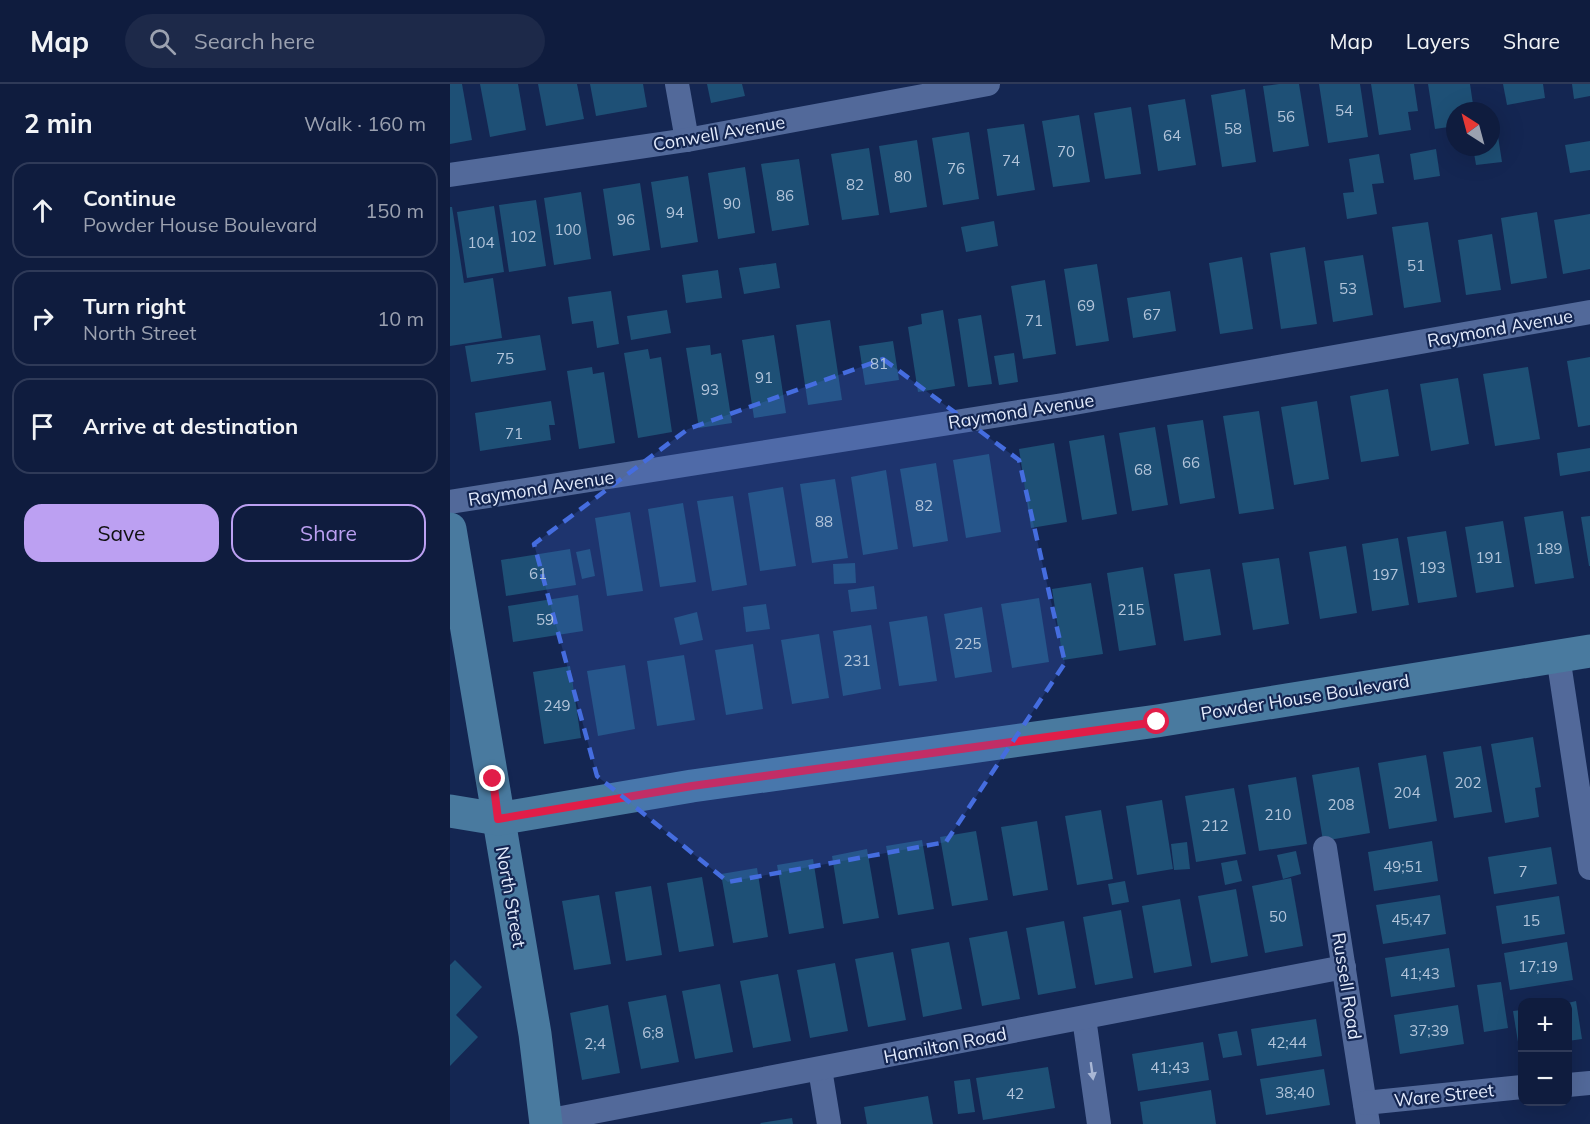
<!DOCTYPE html>
<html lang="en">
<head>
<meta charset="utf-8">
<style>
  body { margin:0; font-family:Mulish,sans-serif; background:#1d2949; color:#f1f3f6 }
  .controls { position:absolute; right:18px; bottom:18px; display:grid; overflow:hidden; border-radius:12px; box-shadow:0 6px 24px #0002 }
  .controls button { width:54px; height:54px; display:grid; place-items:center; padding:0; border:0; border-bottom:2px solid #2f3a58; background:#0f1c3e; color:#f1f3f6; font:30px sans-serif }
  .compass { position:absolute; left:996px; top:18px; width:54px; height:54px; border-radius:50%; background:#0f1c3e; box-shadow:0 6px 24px #0002; rotate:324deg }
  .stop { position:absolute; width:18px; height:18px; margin:-14px; border:4px solid #e11d48; border-radius:50%; background:#fff }
  .stop.end { background:#e11d48; border-color:#fff; box-shadow:0 2px 6px #0008 }
  .list { margin:0; padding:0; list-style:none }
  h2 { display:flex; justify-content:space-between; align-items:center; height:78px; margin:0; padding:0 24px; font-size:26px }
  h2 small { font-size:20px; font-weight:400; color:#9ba1b0 }
  .list li { display:grid; grid-template-columns:39px 1fr auto; gap:18px; align-items:center; box-sizing:border-box; height:96px; margin:0 12px 12px; padding:0 12px; border:2px solid #2f3a58; border-radius:18px }
  .list b { display:block; font-size:22px; white-space:nowrap }
  .list p { margin:0; font-size:20px; white-space:nowrap; color:#9ba1b0 }
  .list em { font-size:20px; font-style:normal; color:#9ba1b0 }
  .actions { display:flex; gap:12px; padding:18px 24px }
  .actions a { flex:1; padding:14px 0; border:2px solid #bca0f2; border-radius:18px; text-align:center; font-size:21px; color:#bca0f2 }
  .actions .main { background:#bca0f2; color:#111 }
  .icon { flex:none; width:33px; height:33px; fill:none; stroke:currentColor; stroke-width:2; stroke-linecap:round; stroke-linejoin:round }
  .map { position:relative; flex:none; width:1140px; height:1040px; overflow:hidden }
  header { display:flex; align-items:center; gap:36px; box-sizing:border-box; height:84px; padding:0 30px; background:#0f1c3e; border-bottom:2px solid #2f3a58 }
  header strong { font-size:28px }
  nav { display:flex; gap:33px; margin-inline-start:auto; font-size:21px }
  .search { width:420px; height:54px; background:#1d2949; display:flex; align-items:center; gap:15px; box-sizing:border-box; padding:0 21px; border-radius:33px; color:#9ba1b0; font-size:22px }
  main { display:flex }
  aside { flex:1; background:#0f1c3e }
  .map>svg:first-child { display:block }
</style>
</head>
<body>
<header>
<strong>Map</strong>
<div class="search"><svg class="icon" aria-label="search" viewBox="0 0 24 24"><circle cx="10" cy="10" r="6"/><path d="M15 15l6 6"/></svg>Search here</div>
<nav><a>Map</a><a>Layers</a><a>Share</a></nav>
</header>
<main>
<aside>
<h2>2 min<small>Walk · 160 m</small></h2>
<ul class="list">
<li><svg class="icon" aria-label="ahead" viewBox="0 0 24 24"><path d="M12 20V5M6 11l6-6 6 6"/></svg><div><b>Continue</b><p>Powder House Boulevard</p></div><em>150 m</em></li>
<li><svg class="icon" aria-label="right" viewBox="0 0 24 24"><path d="M7 20v-9h11M14 6l5 5-5 5"/></svg><div><b>Turn right</b><p>North Street</p></div><em>10 m</em></li>
<li><svg class="icon" aria-label="arrive" viewBox="0 0 24 24"><path d="M6 21V4h12l-3 4 3 4H6"/></svg><div><b>Arrive at destination</b></div></li>
</ul>
<div class="actions"><a class="main">Save</a><a>Share</a></div>
</aside>
<div class="map">
<svg width="1140" height="1040" viewBox="0 0 1140 1040">
  <rect width="100%" height="100%" fill="#142652"/>
  <g fill="#1e5076">
    <polygon points="0,0 12,0 22,56 0,60"/>
    <polygon points="30,0 68,0 76,46 40,53"/>
    <polygon points="88,0 127,0 134,35 96,42"/>
    <polygon points="140,0 193,0 197,23 146,32"/>
    <polygon points="257,0 292,0 295,12 261,19"/>
    <polygon points="829,0 849,0 859,62 823,68 813,2"/>
    <polygon points="869,0 910,0 918,53 878,59"/>
    <polygon points="921,0 964,0 968,27 958,28 961,46 929,51"/>
    <polygon points="978,0 1020,0 1024,27 1005,27 1005,42 985,45"/>
    <polygon points="1053,0 1093,0 1095,14 1057,21"/>
    <polygon points="1122,0 1140,0 1140,12 1124,15"/>
    <polygon points="795,5 806,78 772,83 761,11"/>
    <polygon points="735,15 746,81 708,87 698,21"/>
    <polygon points="681,23 691,90 655,95 644,29"/>
    <polygon points="629,31 640,98 603,103 592,37"/>
    <polygon points="574,40 585,106 547,112 537,45"/>
    <polygon points="1041,46 1047,46 1052,78 1026,81 1023,63 1041,63"/>
    <polygon points="519,48 529,115 493,121 482,54"/>
    <polygon points="467,56 477,123 440,129 429,62"/>
    <polygon points="1140,57 1140,86 1120,89 1115,61"/>
    <polygon points="419,64 429,131 392,136 381,70"/>
    <polygon points="986,65 990,92 964,96 960,70"/>
    <polygon points="929,70 934,99 922,100 927,130 897,135 893,109 904,108 899,75"/>
    <polygon points="349,75 359,141 322,147 311,80"/>
    <polygon points="295,83 305,149 268,155 258,89"/>
    <polygon points="238,92 248,158 211,164 201,98"/>
    <polygon points="190,99 200,166 163,172 153,105"/>
    <polygon points="131,108 141,175 104,181 94,114"/>
    <polygon points="86,116 96,182 59,188 49,121"/>
    <polygon points="44,122 54,188 17,194 7,128"/>
    <polygon points="0,123 2,123 14,199 43,194 52,254 0,262"/>
    <polygon points="1087,128 1097,194 1061,200 1051,134"/>
    <polygon points="1140,130 1140,185 1113,190 1104,136"/>
    <polygon points="544,137 548,162 516,168 511,143"/>
    <polygon points="978,138 991,218 954,224 942,143"/>
    <polygon points="1042,150 1051,206 1016,211 1008,156"/>
    <polygon points="855,163 867,240 831,245 820,169"/>
    <polygon points="913,171 923,231 883,238 874,177"/>
    <polygon points="792,173 803,245 770,250 759,179"/>
    <polygon points="326,179 330,204 294,210 289,184"/>
    <polygon points="647,180 659,257 626,262 614,185"/>
    <polygon points="268,186 272,214 236,219 232,191"/>
    <polygon points="595,196 606,270 573,275 561,202"/>
    <polygon points="161,207 169,260 147,264 143,237 122,240 118,213"/>
    <polygon points="720,207 726,247 683,254 677,214"/>
    <polygon points="217,226 221,249 181,256 177,232"/>
    <polygon points="493,226 505,302 468,308 458,243 472,240 471,230"/>
    <polygon points="531,231 542,300 518,303 508,235"/>
    <polygon points="380,236 392,316 358,321 346,241"/>
    <polygon points="90,251 96,286 21,298 15,262"/>
    <polygon points="324,251 336,329 304,334 292,256"/>
    <polygon points="443,257 449,296 415,301 409,262"/>
    <polygon points="260,261 261,271 271,269 282,339 249,344 236,264"/>
    <polygon points="198,265 200,275 211,273 222,348 188,354 174,269"/>
    <polygon points="564,269 568,298 549,301 544,272"/>
    <polygon points="1140,273 1140,341 1128,343 1117,277"/>
    <polygon points="142,283 143,290 154,288 165,359 129,365 117,287"/>
    <polygon points="1078,283 1090,355 1045,362 1033,290"/>
    <polygon points="1008,294 1019,360 981,367 970,300"/>
    <polygon points="938,305 949,372 911,378 900,312"/>
    <polygon points="101,317 105,341 99,341 101,356 30,367 25,329"/>
    <polygon points="867,317 879,395 844,401 831,323"/>
    <polygon points="809,327 824,425 789,430 773,332"/>
    <polygon points="753,336 765,414 730,420 717,341"/>
    <polygon points="705,343 718,421 682,427 669,349"/>
    <polygon points="654,351 667,430 632,436 619,357"/>
    <polygon points="604,359 617,438 581,444 569,365"/>
    <polygon points="1140,364 1140,387 1110,392 1107,369"/>
    <polygon points="539,370 551,448 516,454 503,376"/>
    <polygon points="486,379 498,457 463,463 450,385"/>
    <polygon points="436,386 448,465 413,471 401,393"/>
    <polygon points="385,395 398,474 362,479 350,400"/>
    <polygon points="333,403 346,482 310,487 298,409"/>
    <polygon points="283,412 297,501 262,507 247,417"/>
    <polygon points="233,419 246,498 210,503 198,425"/>
    <polygon points="1113,427 1124,494 1085,500 1074,433"/>
    <polygon points="180,428 193,507 157,512 145,434"/>
    <polygon points="1140,432 1140,482 1139,482 1131,433"/>
    <polygon points="1053,437 1064,503 1026,509 1015,443"/>
    <polygon points="996,447 1007,513 968,519 957,453"/>
    <polygon points="948,454 959,521 922,527 912,460"/>
    <polygon points="896,462 907,529 870,535 859,468"/>
    <polygon points="120,465 126,501 56,512 51,476"/>
    <polygon points="140,465 145,492 132,495 126,468"/>
    <polygon points="829,474 839,540 803,546 792,479"/>
    <polygon points="405,479 406,499 384,500 383,480"/>
    <polygon points="693,483 706,561 669,567 657,489"/>
    <polygon points="760,485 771,551 734,557 724,490"/>
    <polygon points="641,499 653,570 613,576 602,505"/>
    <polygon points="424,502 427,525 401,528 398,506"/>
    <polygon points="128,511 133,547 63,558 58,522"/>
    <polygon points="589,514 599,578 562,584 551,520"/>
    <polygon points="316,520 320,545 296,548 293,523"/>
    <polygon points="532,523 542,588 505,594 494,530"/>
    <polygon points="247,528 253,556 230,561 224,534"/>
    <polygon points="477,532 487,597 449,602 439,538"/>
    <polygon points="421,541 431,605 393,612 383,547"/>
    <polygon points="369,550 379,614 342,620 331,556"/>
    <polygon points="303,560 313,625 276,631 265,566"/>
    <polygon points="234,571 245,636 207,642 197,577"/>
    <polygon points="175,581 185,645 148,652 137,587"/>
    <polygon points="120,582 131,654 94,660 83,588"/>
    <polygon points="1083,653 1091,703 1085,704 1089,733 1055,739 1041,660"/>
    <polygon points="1031,662 1042,728 1004,734 993,668"/>
    <polygon points="976,671 987,737 939,745 928,679"/>
    <polygon points="909,683 920,749 873,757 862,691"/>
    <polygon points="846,693 857,760 809,767 798,701"/>
    <polygon points="784,704 796,770 746,778 735,712"/>
    <polygon points="712,716 723,785 687,791 676,722"/>
    <polygon points="651,726 663,795 627,801 615,732"/>
    <polygon points="587,737 598,806 563,812 551,743"/>
    <polygon points="526,747 538,816 502,822 490,753"/>
    <polygon points="472,756 484,825 448,831 436,762"/>
    <polygon points="982,757 988,797 924,807 918,768"/>
    <polygon points="737,758 740,785 724,786 721,760"/>
    <polygon points="1101,763 1107,800 1044,810 1038,773"/>
    <polygon points="417,765 429,834 393,840 382,772"/>
    <polygon points="846,767 851,790 833,795 827,771"/>
    <polygon points="363,775 374,844 339,850 327,781"/>
    <polygon points="787,776 792,797 775,801 771,779"/>
    <polygon points="307,784 318,853 283,859 271,790"/>
    <polygon points="252,793 264,862 229,868 217,799"/>
    <polygon points="841,794 853,862 815,869 802,802"/>
    <polygon points="675,797 679,818 662,821 658,800"/>
    <polygon points="201,802 212,871 176,877 165,808"/>
    <polygon points="786,805 798,872 761,879 748,812"/>
    <polygon points="149,811 161,880 124,886 112,817"/>
    <polygon points="990,811 996,850 933,860 926,821"/>
    <polygon points="1109,812 1115,850 1052,860 1046,822"/>
    <polygon points="730,815 742,882 704,889 692,822"/>
    <polygon points="671,826 683,894 645,901 633,833"/>
    <polygon points="614,837 626,904 588,911 576,844"/>
    <polygon points="557,847 570,915 532,922 519,854"/>
    <polygon points="499,858 512,925 473,933 461,865"/>
    <polygon points="1117,858 1123,896 1060,906 1054,869"/>
    <polygon points="999,864 1005,903 941,913 935,874"/>
    <polygon points="443,868 456,936 418,943 405,875"/>
    <polygon points="5,876 32,903 6,931 28,953 0,982 0,881"/>
    <polygon points="385,879 398,947 360,954 347,886"/>
    <polygon points="328,890 341,957 303,964 290,897"/>
    <polygon points="1051,898 1058,944 1034,948 1027,901"/>
    <polygon points="270,900 283,968 245,975 232,907"/>
    <polygon points="216,911 229,978 191,985 178,918"/>
    <polygon points="1126,917 1132,955 1118,957 1118,919"/>
    <polygon points="158,921 170,989 132,996 120,929"/>
    <polygon points="1008,921 1014,960 950,970 944,931"/>
    <polygon points="1072,926 1072,964 1069,964 1063,927"/>
    <polygon points="866,935 872,972 807,982 801,945"/>
    <polygon points="787,947 792,971 773,974 768,950"/>
    <polygon points="753,958 759,996 688,1007 682,970"/>
    <polygon points="598,983 605,1024 533,1036 526,994"/>
    <polygon points="874,985 880,1021 816,1031 810,995"/>
    <polygon points="520,995 525,1028 508,1030 504,997"/>
    <polygon points="761,1006 766,1040 693,1040 690,1018"/>
    <polygon points="478,1012 483,1040 417,1040 414,1023"/>
    <polygon points="342,1034 343,1040 311,1040 310,1039"/>
  </g>
  <g fill="none" stroke-linecap="round" stroke-linejoin="round">
    <g stroke="#52699a" stroke-width="24">
      <polyline points="227,0 237,56"/>
      <polyline points="0,91 237,56 538,0"/>
      <polyline points="0,418 613,321 1140,228"/>
      <polyline points="1108,572 1140,784"/>
      <polyline points="875,764 918,1040"/>
      <polyline points="634,934 649,1040"/>
      <polyline points="370,985 379,1040"/>
      <polyline points="1118,1001 1140,999"/>
      <polyline points="915,1019 1072,1003"/>
      <polyline points="96,1037 894,883"/>
    </g>
    <g stroke="#497a9f" stroke-width="33">
      <polyline points="0,445 85,950 96,1040"/>
      <polyline points="0,727 48,735 242,702 707,637 1140,567"/>
    </g>
  </g>
  <defs><path id="oneway-solid" d="M-6-.8H1V-3.2L6.5 0L1 3.2V.8H-6Z" transform="scale(1.5)"/></defs>
  <use fill="#a9b7d5" href="#oneway-solid" transform="translate(642 987) rotate(82)"/>
  <g fill="none" stroke-linecap="round" stroke-linejoin="round">
    <polyline stroke="#e11d48" stroke-width="8" points="43,695 48,735 242,702 707,638"/>
  </g>
  <path fill="#456ddf" fill-opacity="0.2" stroke="#456ddf" stroke-width="4.5" stroke-dasharray="12 8" stroke-linejoin="round" d="M433 275 569 376 615 579 496 758 278 798 147 692 84 460 238 345Z"/>
  <g text-anchor="middle" dominant-baseline="central" stroke-width="4.5" stroke-linejoin="round" paint-order="stroke">
    <g font-size="15" fill="#b2c4da">
      <text x="894" y="26">54</text>
      <text x="836" y="32">56</text>
      <text x="783" y="44">58</text>
      <text x="722" y="51">64</text>
      <text x="616" y="67">70</text>
      <text x="561" y="76">74</text>
      <text x="506" y="84">76</text>
      <text x="453" y="92">80</text>
      <text x="405" y="100">82</text>
      <text x="335" y="111">86</text>
      <text x="282" y="119">90</text>
      <text x="225" y="128">94</text>
      <text x="176" y="135">96</text>
      <text x="118" y="145">100</text>
      <text x="73" y="152">102</text>
      <text x="31" y="158">104</text>
      <text x="966" y="181">51</text>
      <text x="898" y="204">53</text>
      <text x="636" y="221">69</text>
      <text x="702" y="230">67</text>
      <text x="584" y="236">71</text>
      <text x="55" y="274">75</text>
      <text x="429" y="279">81</text>
      <text x="314" y="293">91</text>
      <text x="260" y="305">93</text>
      <text x="64" y="349">71</text>
      <text x="741" y="378">66</text>
      <text x="693" y="385">68</text>
      <text x="474" y="421">82</text>
      <text x="374" y="437">88</text>
      <text x="1099" y="464">189</text>
      <text x="1039" y="473">191</text>
      <text x="982" y="483">193</text>
      <text x="88" y="489">61</text>
      <text x="935" y="490">197</text>
      <text x="681" y="525">215</text>
      <text x="95" y="535">59</text>
      <text x="518" y="559">225</text>
      <text x="407" y="576">231</text>
      <text x="107" y="621">249</text>
      <text x="1018" y="698">202</text>
      <text x="957" y="708">204</text>
      <text x="891" y="720">208</text>
      <text x="828" y="730">210</text>
      <text x="765" y="741">212</text>
      <text x="953" y="782">49;51</text>
      <text x="1073" y="787">7</text>
      <text x="828" y="832">50</text>
      <text x="961" y="835">45;47</text>
      <text x="1081" y="836">15</text>
      <text x="1088" y="882">17;19</text>
      <text x="970" y="889">41;43</text>
      <text x="979" y="946">37;39</text>
      <text x="203" y="948">6;8</text>
      <text x="837" y="958">42;44</text>
      <text x="145" y="959">2;4</text>
      <text x="720" y="983">41;43</text>
      <text x="845" y="1008">38;40</text>
      <text x="565" y="1009">42</text>
    </g>
    <g font-size="18" fill="#e3ebfc" stroke="#142652">
      <text transform="translate(269 49) rotate(-10)">Conwell Avenue</text>
      <text transform="translate(1050 244) rotate(-10)">Raymond Avenue</text>
      <text transform="translate(571 327) rotate(-9)">Raymond Avenue</text>
      <text transform="translate(91 404) rotate(-9)">Raymond Avenue</text>
      <text transform="translate(855 613) rotate(-9)">Powder House Boulevard</text>
      <text transform="translate(61 813) rotate(80)">North Street</text>
      <text transform="translate(897 902) rotate(81)">Russell Road</text>
      <text transform="translate(495 961) rotate(-11)">Hamilton Road</text>
      <text transform="translate(994 1011) rotate(-6)">Ware Street</text>
    </g>
  </g>
</svg>
<div class="controls">
<button>+</button>
<button>−</button>
</div>
<svg class="compass" viewBox="-18 -18 36 36"><path d="M0-13l5 13h-10z" fill="#e53935"/><path d="M0 13l5-13h-10z" fill="#9ba1b0"/></svg>
<div class="stop" style="left:707px;top:638px"></div>
<div class="stop end" style="left:43px;top:695px"></div>
</div>
</main>
</body>
</html>
